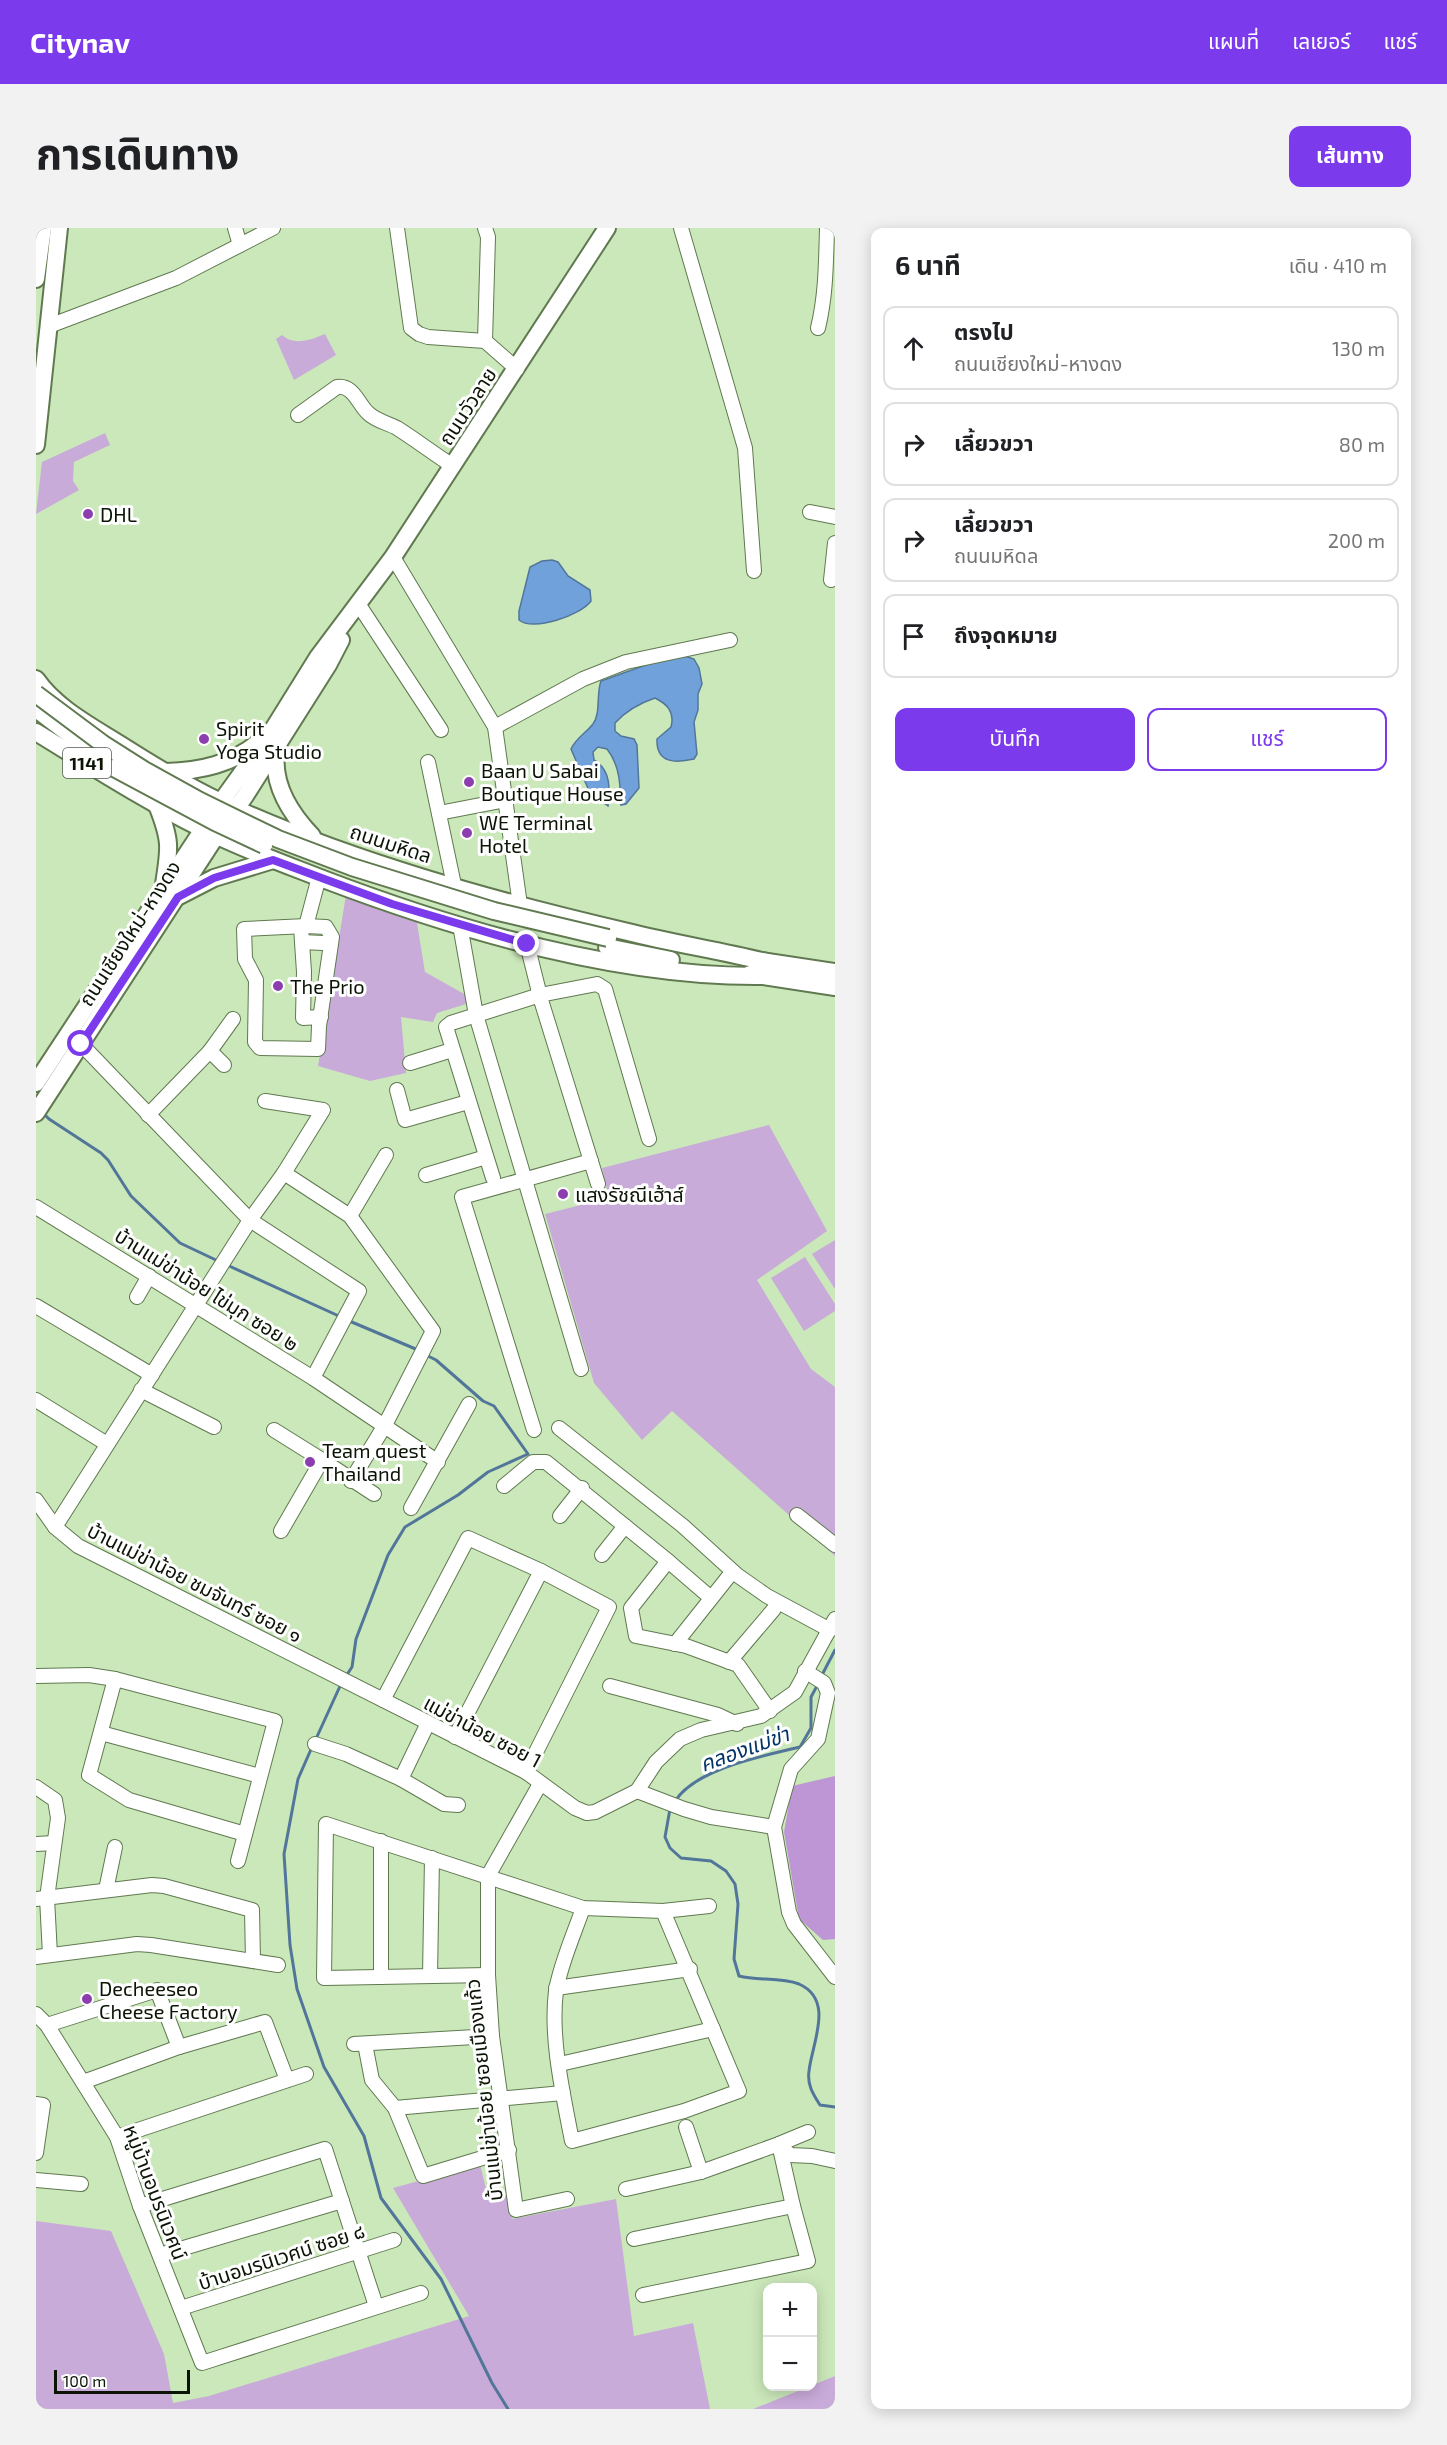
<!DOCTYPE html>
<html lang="th">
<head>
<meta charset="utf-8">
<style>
  body { margin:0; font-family:"Exo 2","Noto Sans Thai",sans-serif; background:#f2f2f2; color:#202124 }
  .controls { position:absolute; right:18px; bottom:18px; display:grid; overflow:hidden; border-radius:12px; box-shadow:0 3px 15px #0003 }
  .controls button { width:54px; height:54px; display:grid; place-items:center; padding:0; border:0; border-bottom:2px solid #e0e0e0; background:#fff; color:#202124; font:30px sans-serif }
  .scale { position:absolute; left:18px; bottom:15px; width:136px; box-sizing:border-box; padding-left:6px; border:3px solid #0a1304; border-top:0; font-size:16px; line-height:21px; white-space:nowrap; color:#0a1304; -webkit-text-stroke:4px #fefefe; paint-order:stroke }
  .stop { position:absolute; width:18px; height:18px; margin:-14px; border:4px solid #7c3aed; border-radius:50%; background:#fff }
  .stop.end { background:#7c3aed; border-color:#fff; box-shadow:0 2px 6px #0008 }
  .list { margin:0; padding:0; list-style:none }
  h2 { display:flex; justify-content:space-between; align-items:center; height:78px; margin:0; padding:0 24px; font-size:26px }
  h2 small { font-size:20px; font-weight:400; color:#757577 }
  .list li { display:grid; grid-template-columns:39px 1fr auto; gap:18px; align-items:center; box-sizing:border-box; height:84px; margin:0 12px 12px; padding:0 12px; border:2px solid #e0e0e0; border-radius:12px }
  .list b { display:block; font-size:22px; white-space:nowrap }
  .list p { margin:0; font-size:20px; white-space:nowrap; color:#757577 }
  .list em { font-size:20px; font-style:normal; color:#757577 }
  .actions { display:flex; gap:12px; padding:18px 24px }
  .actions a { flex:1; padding:14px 0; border:2px solid #7c3aed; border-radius:12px; text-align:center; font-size:21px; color:#7c3aed }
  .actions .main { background:#7c3aed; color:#fff }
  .icon { flex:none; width:33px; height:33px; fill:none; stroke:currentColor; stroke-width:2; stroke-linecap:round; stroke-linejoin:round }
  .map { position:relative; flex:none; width:799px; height:2181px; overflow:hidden; border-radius:12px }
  header { display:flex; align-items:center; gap:36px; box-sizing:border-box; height:84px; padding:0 30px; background:#7c3aed; color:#fff }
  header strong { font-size:28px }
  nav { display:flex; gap:33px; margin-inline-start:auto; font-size:21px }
  .intro { display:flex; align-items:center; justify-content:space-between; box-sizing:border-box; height:144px; padding:0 36px }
  h1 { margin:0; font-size:42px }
  .button { padding:15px 27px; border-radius:12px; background:#7c3aed; color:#fff; font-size:21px; font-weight:700 }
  main { display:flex; gap:36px; padding:0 36px }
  aside { flex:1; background:#fff; border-radius:12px; box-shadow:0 3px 15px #0003 }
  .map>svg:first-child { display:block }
</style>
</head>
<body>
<header>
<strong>Citynav</strong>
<nav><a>แผนที่</a><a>เลเยอร์</a><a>แชร์</a></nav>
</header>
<div class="intro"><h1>การเดินทาง</h1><a class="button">เส้นทาง</a></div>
<main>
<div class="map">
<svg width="799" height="2181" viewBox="0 0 799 2181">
  <rect width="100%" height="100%" fill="#cbe8ba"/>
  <g fill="#c9abd9">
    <path d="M289 106 300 127 258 152 240 111 246 107C258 118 275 112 289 106Z"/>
    <polygon points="69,205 74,217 38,234 37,253 43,262 0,286 6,234"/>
    <polygon points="310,667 380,689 389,744 430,767 430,776 401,785 397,794 365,789 370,845 334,853 282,838"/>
    <polygon points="733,897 791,1003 721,1052 775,1141 799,1159 799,1328 636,1183 606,1212 558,1155 509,986 573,970 566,940"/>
    <polygon points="799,1012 799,1061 776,1026"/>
    <polygon points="769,1029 799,1076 799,1083 768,1103 735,1050"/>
    <polygon points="444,1936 452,1969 471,1967 476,1991 580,1971 598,2108 657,2095 674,2181 0,2181 0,1993 75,2003 128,2126 137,2175 173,2168 433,2088 357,1960"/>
    <polygon points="799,2148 799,2181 717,2181"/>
  </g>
  <polygon fill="#bf96d5" points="799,1548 799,1711 787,1712 763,1691 748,1604 756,1558"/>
  <g fill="#71a1da" stroke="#52769a" stroke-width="1.5">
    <path d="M516 332 522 334 532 348 554 362 555 373C545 387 497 404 483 392V383L494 339 506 333Z"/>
    <path d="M649 428 658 431 663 440 666 456 662 466V482L658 494 661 526 658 531C640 535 620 536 621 511L635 499C639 484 631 476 619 470 604 475 589 484 579 495V503L585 508 598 511 601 517 603 560 590 576 585 577 584 573C585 554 583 536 571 521L562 519 557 524 558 532C575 542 574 561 572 578L554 565 535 521C540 510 550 505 557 496 565 485 560 466 565 453L618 434Z"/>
  </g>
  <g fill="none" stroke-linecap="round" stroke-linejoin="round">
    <g stroke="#52769a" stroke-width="3">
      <polyline points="7,885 13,891 65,925 72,932 95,968 144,1015 182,1033"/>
      <polyline points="191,1037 305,1089"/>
      <polyline points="311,1092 382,1122"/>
      <polyline points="786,1447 799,1422"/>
      <polyline points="310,1448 316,1439 320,1411 352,1327 369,1299 422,1267 452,1244 492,1226 458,1178 447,1173 400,1132 390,1127"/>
      <polyline points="279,1513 305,1456"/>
      <polyline points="276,1519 262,1551 248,1626 254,1717 261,1761 288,1839 328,1908 345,1970 405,2051 456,2155 472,2181"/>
      <path d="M639 1573C661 1540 727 1528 764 1519L775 1500V1469L782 1456"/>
      <path d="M634 1581 629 1609 634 1620 645 1630 675 1633 690 1643 699 1656 702 1676 698 1731 703 1748C722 1753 744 1749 763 1756 799 1772 776 1815 773 1843 771 1857 777 1866 784 1877L799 1879"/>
    </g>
    <g stroke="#607950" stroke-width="16">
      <g id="minor">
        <polyline points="199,0 204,17"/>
        <polyline points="361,0 375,100 383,106 392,109 449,113 481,141"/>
        <polyline points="645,0 709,220 718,343"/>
        <polyline points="13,98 140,50 237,0"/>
        <path d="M782 100C790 67 790 34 791 0"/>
        <polyline points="449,113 452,9 449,0"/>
        <path d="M262 187 301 159C318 157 322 176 332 185 340 193 352 195 361 200 380 212 398 226 417 238"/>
        <polyline points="774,284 799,289"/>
        <polyline points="357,329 459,499 484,677"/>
        <polyline points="795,352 799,315"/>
        <polyline points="323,377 405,502"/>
        <polyline points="459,499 547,451 590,434 694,412"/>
        <polyline points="392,534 418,657"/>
        <polyline points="403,585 470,572"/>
        <polyline points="424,697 440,787 545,1141"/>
        <polygon points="270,698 290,699 296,709 283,798 282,821 224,820 219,814 220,752 209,731 208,701"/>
        <polyline points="270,698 283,649"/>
        <polyline points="265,699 268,744 267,790 285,789"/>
        <polyline points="266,714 287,715"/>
        <polyline points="491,716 505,772 562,956"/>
        <polyline points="45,816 214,992 323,1063 277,1150"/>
        <polyline points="174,823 188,837"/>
        <polyline points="374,835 416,822"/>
        <polyline points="361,862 369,892 432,874"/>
        <polyline points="112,887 174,823 197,791"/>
        <polyline points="248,945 314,988 397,1103 349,1197 315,1253"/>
        <polyline points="390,947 450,929"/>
        <polyline points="457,950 410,799 415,795 504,767 561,756 569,761 613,911"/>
        <polyline points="0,979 277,1150 402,1234"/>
        <polyline points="314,988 350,927"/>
        <polyline points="101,1069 113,1048"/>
        <polyline points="0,1078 116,1147"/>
        <polyline points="105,1162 178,1199"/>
        <polyline points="0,1172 71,1216"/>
        <polyline points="523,1200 647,1298 701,1347 731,1368 794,1402"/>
        <polyline points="238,1202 286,1232 245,1303"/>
        <polyline points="498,1202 426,969 555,933"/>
        <polyline points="286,1232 338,1266"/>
        <polyline points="468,1258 497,1234 510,1234 632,1333 595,1380 600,1408 650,1418 702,1437 734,1483"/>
        <polyline points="0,1272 19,1299 42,1318 490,1544 539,1580 551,1585 559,1584 601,1563 620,1534 644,1511 665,1502 725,1488 759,1464 799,1391"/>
        <polyline points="375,1280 433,1176"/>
        <polyline points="761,1287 799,1317"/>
        <polyline points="524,1288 546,1260"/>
        <polyline points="19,1299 214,992 248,945 287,882 229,873"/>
        <polyline points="566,1327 589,1298"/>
        <polyline points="632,1333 675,1370"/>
        <polyline points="639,1416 693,1348"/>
        <polyline points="693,1434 738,1381"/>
        <polyline points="769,1443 788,1455 792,1465 782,1511 755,1541 738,1599 753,1684 758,1696 799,1749"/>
        <polyline points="0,1448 53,1447 79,1451 239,1493 202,1633"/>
        <polyline points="79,1451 53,1547 93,1572 209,1606"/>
        <polyline points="574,1458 682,1487 701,1496"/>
        <polyline points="347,1472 432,1310 505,1343 573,1379 490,1544"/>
        <polyline points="65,1505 224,1548"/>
        <polyline points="419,1509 505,1343"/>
        <polyline points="279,1516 310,1526 365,1551 408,1576 422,1577"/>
        <polyline points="365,1551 392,1495"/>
        <polyline points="504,1556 452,1648 452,1747 456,1808 480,1982 531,1971"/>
        <polyline points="0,1559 19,1572 22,1590 11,1670 14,1727"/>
        <polyline points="601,1563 648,1581 675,1589 738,1599"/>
        <polyline points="345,1613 345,1749"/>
        <polyline points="0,1616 18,1615"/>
        <polyline points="70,1662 79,1619"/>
        <polyline points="0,1671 116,1657 128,1658 216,1682 217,1733"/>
        <path d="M547 1680C538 1706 524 1737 520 1763 514 1810 527 1866 536 1913L648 1883 703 1863 627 1683"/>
        <polyline points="0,1729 101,1716 115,1717 242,1737"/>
        <polyline points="452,1747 288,1750 290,1596 547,1680 627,1683 673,1678"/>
        <polyline points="394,1748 396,1630"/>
        <polyline points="520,1760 654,1741"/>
        <polyline points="0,1786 11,1797 81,1909 104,1978 166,2135 385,2065"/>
        <polyline points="11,1797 121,1762 143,1819"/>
        <polyline points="318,1816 456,1808"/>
        <polyline points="329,1816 336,1852 359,1880 387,1948 473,1922"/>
        <polyline points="524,1836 677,1801"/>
        <polyline points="47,1854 143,1819 229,1794 251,1852"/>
        <polyline points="0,1876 7,1877 0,1925"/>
        <polyline points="359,1880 527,1865"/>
        <polyline points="650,1899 665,1944"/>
        <polyline points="81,1909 270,1846"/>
        <polyline points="0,1952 45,1956"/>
        <polyline points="590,1961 665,1944 743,1916 754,1927 776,1928 799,1933"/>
        <polyline points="104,1978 289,1921 340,2078"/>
        <polyline points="598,2011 757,1978"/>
        <polyline points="124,2027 306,1973"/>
        <polyline points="607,2067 772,2033 757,1978 743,1916 772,1904"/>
        <polyline points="145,2080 358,2012"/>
      </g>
    </g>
    <g stroke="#607950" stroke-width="20">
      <g id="major">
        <polyline points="0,51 7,0"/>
        <polyline points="0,217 23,0"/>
        <path d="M0 451C20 480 55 498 85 517 118 538 152 559 187 575 313 633 458 673 592 704 639 716 687 723 734 735"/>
        <polyline points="0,481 78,540"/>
        <path d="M0 504C54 537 108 572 165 600 204 620 246 635 287 651 421 702 580 749 724 748"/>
        <path d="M241 519C234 554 253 584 276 608"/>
        <path d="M130 544C165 543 196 536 223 514"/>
        <path d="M121 577C135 612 134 619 128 656"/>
        <polyline points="143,668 178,650 237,632"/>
        <polyline points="571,719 635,732"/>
        <polyline points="725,733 799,744"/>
        <polyline points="714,746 799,759"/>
        <polyline points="0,855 185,574 236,503 282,429 357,329 571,0"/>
        <polyline points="0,885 180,608 209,568 292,437 305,412"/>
      </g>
    </g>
    <use href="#minor" stroke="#fff" stroke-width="14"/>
    <use href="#major" stroke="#fff" stroke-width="16"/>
    <g stroke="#607950" stroke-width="20" stroke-linecap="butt">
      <g id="major-bridge">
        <polyline points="0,466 67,516 108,542 164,573 242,611 316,639 458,683 572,710"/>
        <polyline points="78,540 179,594 228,617"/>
      </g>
    </g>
    <use href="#major-bridge" stroke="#fff" stroke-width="16"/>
  </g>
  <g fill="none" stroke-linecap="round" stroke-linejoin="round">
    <polyline stroke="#7c3aed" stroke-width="8" points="45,816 142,669 178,650 237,632 356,676 491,716"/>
  </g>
  <g fill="#8c3eaf" stroke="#fefefe" stroke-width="2">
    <circle cx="52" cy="286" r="6"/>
    <circle cx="168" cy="511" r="6"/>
    <circle cx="433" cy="554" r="6"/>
    <circle cx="431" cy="605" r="6"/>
    <circle cx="242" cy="758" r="6"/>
    <circle cx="527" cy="966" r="6"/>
    <circle cx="274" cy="1234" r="6"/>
    <circle cx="51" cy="1771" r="6"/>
  </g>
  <g text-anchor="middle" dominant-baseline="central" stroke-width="6" stroke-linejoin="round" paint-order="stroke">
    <rect fill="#fefefe" stroke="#535a4f" stroke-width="1.5" x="27" y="520" width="48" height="30" rx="4.5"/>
    <g font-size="18" font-weight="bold" fill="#0a1304">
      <text x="51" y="535">1141</text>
    </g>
    <g font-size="20" fill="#0a1304" stroke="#fefefe">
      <text transform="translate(431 178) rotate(-57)">ถนนวัวลาย</text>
      <text transform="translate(355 615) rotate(18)">ถนนมหิดล</text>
      <text transform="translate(93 705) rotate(-57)">ถนนเชียงใหม่-หางดง</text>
      <text transform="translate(171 1061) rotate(32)">บ้านแม่ข่าน้อย ไข่มุก ซอย ๒</text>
      <text transform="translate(159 1354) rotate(27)">บ้านแม่ข่าน้อย ชมจันทร์ ซอย ๑</text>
      <text transform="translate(447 1503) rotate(28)">แม่ข่าน้อย ซอย 1</text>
      <text transform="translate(447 1862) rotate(-96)">บ้านแม่ข่าน้อย ซอยเมืองแก้ว</text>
      <text transform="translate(120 1964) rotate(69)">หมู่บ้านอมรนิเวศน์</text>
      <text transform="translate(245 2028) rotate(-18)">บ้านอมรนิเวศน์ ซอย ๘</text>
    </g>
    <g font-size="20" fill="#0a1304" stroke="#fefefe" text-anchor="start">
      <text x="64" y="286">DHL</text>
      <text x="180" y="500">Spirit<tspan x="180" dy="23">Yoga Studio</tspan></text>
      <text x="445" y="542">Baan U Sabai<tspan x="445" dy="23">Boutique House</tspan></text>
      <text x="443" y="594">WE Terminal<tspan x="443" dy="23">Hotel</tspan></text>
      <text x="254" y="758">The Prio</text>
      <text x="539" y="966">แสงรัชณีเฮ้าส์</text>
      <text x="286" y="1222">Team quest<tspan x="286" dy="23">Thailand</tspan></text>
      <text x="63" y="1760">Decheeseo<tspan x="63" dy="23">Cheese Factory</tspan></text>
    </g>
    <g font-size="21" font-style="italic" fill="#036" stroke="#fefefe">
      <text transform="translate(708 1520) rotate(-20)">คลองแม่ข่า</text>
    </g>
  </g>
</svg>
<div class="controls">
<button>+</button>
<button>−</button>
</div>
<div class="scale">100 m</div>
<div class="stop" style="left:45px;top:816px"></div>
<div class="stop end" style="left:491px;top:716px"></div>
</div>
<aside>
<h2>6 นาที<small>เดิน · 410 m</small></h2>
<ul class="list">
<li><svg class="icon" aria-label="ahead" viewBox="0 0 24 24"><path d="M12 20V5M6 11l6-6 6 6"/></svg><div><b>ตรงไป</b><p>ถนนเชียงใหม่-หางดง</p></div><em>130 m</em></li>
<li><svg class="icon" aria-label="right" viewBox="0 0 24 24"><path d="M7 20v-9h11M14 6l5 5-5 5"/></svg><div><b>เลี้ยวขวา</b></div><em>80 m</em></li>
<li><svg class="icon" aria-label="right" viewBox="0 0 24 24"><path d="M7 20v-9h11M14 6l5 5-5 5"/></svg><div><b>เลี้ยวขวา</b><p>ถนนมหิดล</p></div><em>200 m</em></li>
<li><svg class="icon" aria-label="arrive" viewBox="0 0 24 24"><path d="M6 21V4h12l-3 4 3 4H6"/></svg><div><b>ถึงจุดหมาย</b></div></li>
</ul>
<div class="actions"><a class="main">บันทึก</a><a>แชร์</a></div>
</aside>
</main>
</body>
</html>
